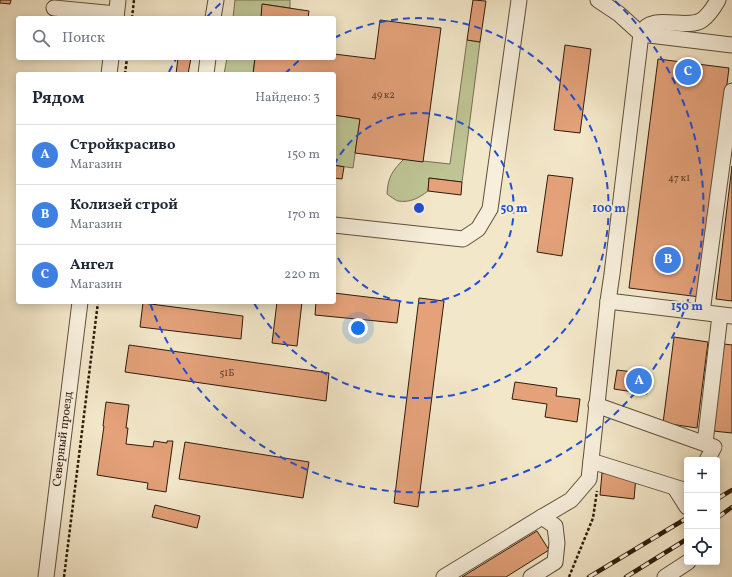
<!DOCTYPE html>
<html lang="ru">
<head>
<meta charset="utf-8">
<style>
  body { margin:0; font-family:Vollkorn,serif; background:#f6f6f7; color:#1f2937 }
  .controls { position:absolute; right:12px; bottom:12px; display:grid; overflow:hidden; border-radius:4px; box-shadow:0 2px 10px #0003 }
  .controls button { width:36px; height:36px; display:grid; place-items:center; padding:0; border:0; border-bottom:1px solid #e0e1e3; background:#fff; color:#1f2937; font:20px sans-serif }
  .you { position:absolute; left:358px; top:328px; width:14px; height:14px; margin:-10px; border:3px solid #fff; border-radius:50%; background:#1a73e8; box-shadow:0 0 0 6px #1a73e833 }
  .badge { display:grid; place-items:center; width:26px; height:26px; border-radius:50%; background:#1a73e8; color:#fff; font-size:13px; font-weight:700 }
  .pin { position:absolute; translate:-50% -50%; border:2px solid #fff; box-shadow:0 1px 4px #0006 }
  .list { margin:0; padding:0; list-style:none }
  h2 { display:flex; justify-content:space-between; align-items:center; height:52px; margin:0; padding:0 16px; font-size:17px }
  h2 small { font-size:13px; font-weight:400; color:#747a83 }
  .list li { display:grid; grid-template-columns:26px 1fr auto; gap:12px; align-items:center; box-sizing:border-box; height:60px; padding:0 16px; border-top:1px solid #e0e1e3 }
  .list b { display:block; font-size:15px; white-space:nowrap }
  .list p { margin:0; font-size:13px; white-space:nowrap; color:#747a83 }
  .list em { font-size:13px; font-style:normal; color:#747a83 }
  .icon { flex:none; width:22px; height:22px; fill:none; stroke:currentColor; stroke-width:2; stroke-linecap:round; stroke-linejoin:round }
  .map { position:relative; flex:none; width:732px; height:577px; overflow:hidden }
  .search { position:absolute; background:#fff; box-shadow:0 2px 10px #0003; left:16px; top:16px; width:320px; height:44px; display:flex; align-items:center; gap:10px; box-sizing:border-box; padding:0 14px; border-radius:4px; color:#747a83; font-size:15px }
  .panel { position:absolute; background:#fff; box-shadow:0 2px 10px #0003; left:16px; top:72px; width:320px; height:232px; border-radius:4px }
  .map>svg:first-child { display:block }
</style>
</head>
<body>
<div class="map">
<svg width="732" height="577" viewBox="0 0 732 577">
  <rect width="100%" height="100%" fill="#f3e7c9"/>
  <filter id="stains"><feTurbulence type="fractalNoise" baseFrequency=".005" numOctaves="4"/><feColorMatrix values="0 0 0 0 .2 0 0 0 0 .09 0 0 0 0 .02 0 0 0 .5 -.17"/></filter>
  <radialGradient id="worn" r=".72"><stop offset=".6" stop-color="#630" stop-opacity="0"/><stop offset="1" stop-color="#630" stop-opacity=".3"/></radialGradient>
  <g fill="#bec494" stroke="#767050">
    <polygon points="235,0 290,0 290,8 263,4 261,18 233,18"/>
    <path d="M467 40 480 42 462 182 429 178 428 191C419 198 410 203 398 201 395 200 390 196 387 194 388 177 392 171 404 159L450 164Z"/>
    <polygon points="227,58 255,58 253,74 224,74"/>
    <polygon points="334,115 360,119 353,168 334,165"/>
  </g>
  <g fill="#e4a17a" stroke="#2e1c0b">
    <polygon points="0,0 11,0 10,4 0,3"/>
    <polygon points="473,0 486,1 480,42 467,40"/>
    <polygon points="262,4 309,11 308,18 261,18"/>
    <polygon points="380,20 441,28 423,162 355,153 360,119 334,115 334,74 253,74 255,58 334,58 334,54 375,59"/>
    <polygon points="565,45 591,49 580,133 554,130"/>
    <polygon points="178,58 191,58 188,74 176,74"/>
    <polygon points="658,59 729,68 700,297 629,288"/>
    <polygon points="334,165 344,167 342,179 334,178"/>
    <polygon points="732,166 732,301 716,299"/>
    <polygon points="548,175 573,178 562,256 537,252"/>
    <polygon points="429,178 462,182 461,195 428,191"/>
    <polygon points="334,293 400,301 397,323 315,315 316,302 334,302"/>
    <polygon points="419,298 444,301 418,507 394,503"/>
    <polygon points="277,302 302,302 297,346 272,343"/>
    <polygon points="143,303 243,316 241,339 140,327"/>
    <polygon points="674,337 708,342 697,428 663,423"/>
    <polygon points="724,344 732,345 732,433 713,431"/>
    <polygon points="129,345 329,373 326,401 125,372"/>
    <polygon points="617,370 650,374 647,394 614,389"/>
    <polygon points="515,382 557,388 556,396 580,399 577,422 545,417 547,404 512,399"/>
    <polygon points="106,402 129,405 126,428 128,428 126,444 153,447 154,441 167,443 167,441 173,441 166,492 147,489 148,483 97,475 104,426 103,426"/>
    <polygon points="185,442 309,462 303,498 179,479"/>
    <polygon points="602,473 636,477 634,499 600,495"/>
    <polygon points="155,505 200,516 197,528 152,517"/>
    <polygon points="537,531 549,550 506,577 462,577"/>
  </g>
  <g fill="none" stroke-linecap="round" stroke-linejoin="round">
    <g stroke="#5f4f3a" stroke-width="17">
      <g id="minor">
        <polyline points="598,0 619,14 641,34 732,45"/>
        <polyline points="54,8 116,14"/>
        <polyline points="116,18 118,0"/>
        <polyline points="213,18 216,0"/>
        <polyline points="109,74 111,58"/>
        <polyline points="206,74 208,58"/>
        <polyline points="334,225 463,239 478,229 490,209 519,0"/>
        <polyline points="608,301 732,316"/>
        <polyline points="702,312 732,91"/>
        <polyline points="596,405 714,447 707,460"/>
        <polyline points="705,443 720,315"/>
        <polyline points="591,461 687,491"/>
        <polyline points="675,488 687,507"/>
        <path id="s1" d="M46 577 80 302"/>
        <path d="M444 577 542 517 571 500 589 479 608 301 612 274 641 34C651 11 686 31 702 20 709 15 714 7 718 0"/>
        <polyline points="531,577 555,562 557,543 555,526 542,517"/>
        <polyline points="665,577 688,562"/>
      </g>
    </g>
    <g stroke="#2e1c0b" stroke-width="2.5" stroke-dasharray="3 2" stroke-linecap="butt">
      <polyline points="132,18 134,0"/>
      <polyline points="125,74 127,58"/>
      <polyline points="64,577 98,302"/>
      <polyline points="569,577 593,518 597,491"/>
    </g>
    <use href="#minor" stroke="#f7efdc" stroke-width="15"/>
    <g stroke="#2e1c0b" stroke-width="4.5">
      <g id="rail">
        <polyline points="717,499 732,490"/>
        <polyline points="717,518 732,507"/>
        <polyline points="589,577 687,518"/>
        <polyline points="626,577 687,539"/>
      </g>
    </g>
    <use href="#rail" stroke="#f7efdc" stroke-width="3" stroke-dasharray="9" stroke-linecap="butt"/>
  </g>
  <g fill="none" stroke="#1d4ed8" stroke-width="2" stroke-dasharray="7 5">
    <path d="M334 165A95 95 0 1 1 334 251"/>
    <path d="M285 74A190 190 0 0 1 302 58M334 38A190 190 0 1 1 254 303"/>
    <path d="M169 72A285 285 0 0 1 176 59M207 17A285 285 0 0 1 223 1M615 1A285 285 0 1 1 150 303"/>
  </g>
  <g text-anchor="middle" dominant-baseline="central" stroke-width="4" stroke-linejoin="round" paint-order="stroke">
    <g font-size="10" fill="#5c3d27">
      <text x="383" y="95">49 к2</text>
      <text x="679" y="178">47 к1</text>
      <text x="227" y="373">51Б</text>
    </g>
    <g font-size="12" fill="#2e1c0b" stroke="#f7efdc">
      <text stroke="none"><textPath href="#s1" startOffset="139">Северный проезд</textPath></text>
    </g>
  </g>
  <circle cx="419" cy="208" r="6" fill="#1d4ed8" stroke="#f7efdc" stroke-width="2"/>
  <g font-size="12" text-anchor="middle" font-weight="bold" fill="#1d4ed8" stroke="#f7efdc" stroke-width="4" stroke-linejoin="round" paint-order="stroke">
    <text x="514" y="212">50 m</text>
    <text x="609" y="212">100 m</text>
    <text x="687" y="310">150 m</text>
  </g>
  <rect width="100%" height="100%" filter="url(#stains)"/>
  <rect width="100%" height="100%" fill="url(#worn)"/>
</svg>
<div class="controls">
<button>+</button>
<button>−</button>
<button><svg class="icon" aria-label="locate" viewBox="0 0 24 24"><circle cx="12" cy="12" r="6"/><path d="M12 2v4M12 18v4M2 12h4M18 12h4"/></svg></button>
</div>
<div class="you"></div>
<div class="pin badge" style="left:639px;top:381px;background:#3f7fe0">A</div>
<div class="pin badge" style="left:668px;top:260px;background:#3f7fe0">B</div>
<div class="pin badge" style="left:688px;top:72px;background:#3f7fe0">C</div>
<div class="search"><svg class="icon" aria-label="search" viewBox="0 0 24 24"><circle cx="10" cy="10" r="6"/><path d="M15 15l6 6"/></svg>Поиск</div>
<section class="panel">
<h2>Рядом<small>Найдено: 3</small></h2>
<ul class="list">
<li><span class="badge" style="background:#3f7fe0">A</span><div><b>Стройкрасиво</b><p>Магазин</p></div><em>150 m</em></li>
<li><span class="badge" style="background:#3f7fe0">B</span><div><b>Колизей строй</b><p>Магазин</p></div><em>170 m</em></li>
<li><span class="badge" style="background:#3f7fe0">C</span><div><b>Ангел</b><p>Магазин</p></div><em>220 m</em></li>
</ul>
</section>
</div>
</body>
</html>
